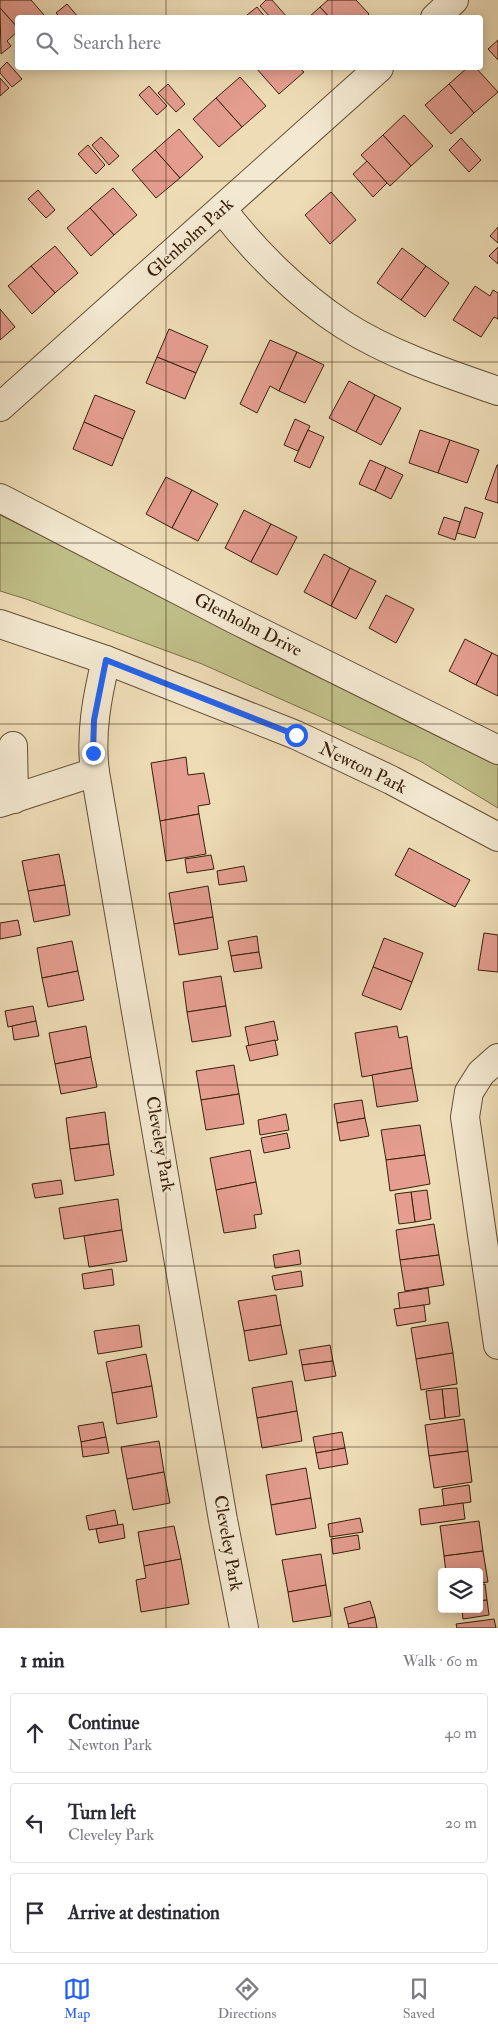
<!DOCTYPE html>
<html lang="en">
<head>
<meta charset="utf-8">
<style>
  body { margin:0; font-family:"IM FELL Double Pica",serif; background:#f2f2f3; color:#2b2b33 }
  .controls { position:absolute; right:15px; bottom:15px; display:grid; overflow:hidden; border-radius:5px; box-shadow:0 2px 12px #0003 }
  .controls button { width:45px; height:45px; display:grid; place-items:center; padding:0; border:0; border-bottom:1px solid #e1e1e2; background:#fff; color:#2b2b33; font:25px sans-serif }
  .stop { position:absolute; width:15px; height:15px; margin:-11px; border:4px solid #2563eb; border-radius:50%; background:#fff }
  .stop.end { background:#2563eb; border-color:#fff; box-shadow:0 1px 5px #0008 }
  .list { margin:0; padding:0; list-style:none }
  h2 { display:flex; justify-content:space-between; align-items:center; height:65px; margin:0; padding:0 20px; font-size:21px }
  h2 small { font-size:16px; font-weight:400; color:#7c7c81 }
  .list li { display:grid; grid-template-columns:32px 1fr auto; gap:15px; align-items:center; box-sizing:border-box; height:80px; margin:0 10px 10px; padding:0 10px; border:1px solid #e1e1e2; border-radius:5px }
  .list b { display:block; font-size:19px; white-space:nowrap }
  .list p { margin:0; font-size:16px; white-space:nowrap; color:#7c7c81 }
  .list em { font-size:16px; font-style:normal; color:#7c7c81 }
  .icon { flex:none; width:28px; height:28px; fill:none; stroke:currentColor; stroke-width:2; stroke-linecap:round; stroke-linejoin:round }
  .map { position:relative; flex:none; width:498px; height:1628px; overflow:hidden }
  .search { position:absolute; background:#fff; box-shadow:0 2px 12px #0003; left:15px; right:15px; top:15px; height:55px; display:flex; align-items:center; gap:12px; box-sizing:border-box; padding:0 18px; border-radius:5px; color:#7c7c81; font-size:19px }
  .sheet { height:335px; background:#fff }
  nav { display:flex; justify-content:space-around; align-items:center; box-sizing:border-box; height:70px; border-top:1px solid #e1e1e2; background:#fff; font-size:14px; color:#7c7c81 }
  nav a { display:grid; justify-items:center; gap:2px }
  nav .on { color:#2563eb }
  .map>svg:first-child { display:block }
</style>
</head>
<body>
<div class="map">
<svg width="498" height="1628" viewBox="0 0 498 1628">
  <rect width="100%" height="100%" fill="#eddcb6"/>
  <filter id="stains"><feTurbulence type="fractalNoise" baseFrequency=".004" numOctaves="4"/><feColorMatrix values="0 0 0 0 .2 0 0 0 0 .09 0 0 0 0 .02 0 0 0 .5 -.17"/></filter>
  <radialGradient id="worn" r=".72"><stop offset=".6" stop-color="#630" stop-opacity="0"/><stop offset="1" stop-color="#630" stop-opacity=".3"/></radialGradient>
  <polygon fill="#c0be88" stroke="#7c6f49" points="0,515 291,658 437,736 498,764 498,808 420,761 202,664 26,599 0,591"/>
  <g fill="#e49d8f" stroke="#37200a">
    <polygon points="0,0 31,0 45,16 43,18 18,18 18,28 0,8"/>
    <polygon points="266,0 272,0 287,17 271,18 260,6"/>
    <polygon points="328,0 356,0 369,14 365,18 330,18 320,7"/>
    <polygon points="67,4 79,18 61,18 56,13"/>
    <polygon points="257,7 266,18 249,18 247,15"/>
    <polygon points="320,7 330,18 308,18"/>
    <polygon points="0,8 18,28 18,31 7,41 11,46 1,54"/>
    <polygon points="498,40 498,60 488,49"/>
    <polygon points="7,62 22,79 12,87 0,73 0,69"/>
    <polygon points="256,68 299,68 304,72 279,94"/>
    <polygon points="467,68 476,68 498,92 474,113 449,84"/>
    <polygon points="240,77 266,106 242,127 216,98"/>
    <polygon points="0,78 9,88 0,96"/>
    <polygon points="168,84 185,104 176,112 158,93"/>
    <polygon points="449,84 474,113 451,134 425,105"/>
    <polygon points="149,86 167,106 157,115 139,95"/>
    <polygon points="216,98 242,127 219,147 193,119"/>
    <polygon points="404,115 433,146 411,166 383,135"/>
    <polygon points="179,129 203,157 180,178 155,150"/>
    <polygon points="383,135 411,166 390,186 361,155"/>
    <polygon points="101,137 119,156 109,165 92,145"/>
    <polygon points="461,138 481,160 469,172 449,150"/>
    <polygon points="88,145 105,165 96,174 78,154"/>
    <polygon points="155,150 180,178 156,198 132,170"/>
    <polygon points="367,161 387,183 373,197 353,174"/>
    <polygon points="113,188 137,215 114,235 90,208"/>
    <polygon points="38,190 55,210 46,218 28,199"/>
    <polygon points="331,192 356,220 330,244 305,215"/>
    <polygon points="90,208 114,235 91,256 67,228"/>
    <polygon points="498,227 498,243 490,236"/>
    <polygon points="55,246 78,273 55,293 31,266"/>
    <polygon points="498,247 498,264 489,256"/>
    <polygon points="402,248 426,266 401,300 377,283"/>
    <polygon points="31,266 55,293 32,314 8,286"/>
    <polygon points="426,266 449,283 425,317 401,300"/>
    <polygon points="475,286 490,296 493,290 498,293 498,319 494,317 481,337 453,320"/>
    <polygon points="0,309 15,327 0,340"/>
    <polygon points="169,329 208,346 196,373 157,357"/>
    <polygon points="270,340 297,352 279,391 270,386 257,413 240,404"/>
    <polygon points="297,352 324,365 305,403 279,391"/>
    <polygon points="157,357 196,373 185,399 146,383"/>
    <polygon points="349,381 375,395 356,432 329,418"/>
    <polygon points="95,395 135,411 123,439 84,422"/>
    <polygon points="375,395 401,408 381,445 356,432"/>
    <polygon points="295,419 310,426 298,451 284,445"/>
    <polygon points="84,422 123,439 112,466 73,449"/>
    <polygon points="308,430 324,437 310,468 294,461"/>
    <polygon points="420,430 450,440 438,473 409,463"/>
    <polygon points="450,440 479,450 467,483 438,473"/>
    <polygon points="370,460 386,467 375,491 359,484"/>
    <polygon points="497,465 498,465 498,503 485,499"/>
    <polygon points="386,467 403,475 391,499 375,491"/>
    <polygon points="166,477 192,490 172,528 146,514"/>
    <polygon points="192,490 218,504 198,541 172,528"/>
    <polygon points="465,507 483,513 475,538 457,533"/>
    <polygon points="244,510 271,524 251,562 225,548"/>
    <polygon points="444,517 460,522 455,540 438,534"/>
    <polygon points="271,524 297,537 277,575 251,562"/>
    <polygon points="324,554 350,568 331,606 304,592"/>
    <polygon points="350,568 376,581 356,619 331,606"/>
    <polygon points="386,595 414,609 396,643 369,628"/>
    <polygon points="465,639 492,653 476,685 449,671"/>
    <polygon points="492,653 498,656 498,696 476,685"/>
    <polygon points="186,757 188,775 204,773 210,804 198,806 199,814 160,821 151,763"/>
    <polygon points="199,814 206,854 166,861 160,821"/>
    <polygon points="409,848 470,880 455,907 395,875"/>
    <polygon points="59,854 65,885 28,891 22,861"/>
    <polygon points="211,855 214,869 187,873 185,859"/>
    <polygon points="244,866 247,881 219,885 217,871"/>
    <polygon points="65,885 70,915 34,922 28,891"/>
    <polygon points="208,886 213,917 174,924 169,893"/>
    <polygon points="213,917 218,949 179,955 174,924"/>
    <polygon points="18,920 21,935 0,939 0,923"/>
    <polygon points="484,933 498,935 498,972 478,970"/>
    <polygon points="257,936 259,952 231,956 228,941"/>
    <polygon points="384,938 423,953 412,982 373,967"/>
    <polygon points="72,941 78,971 42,978 37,948"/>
    <polygon points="259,952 262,968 234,972 231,956"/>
    <polygon points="373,967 412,982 401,1010 362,995"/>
    <polygon points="78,971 84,1000 48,1007 42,978"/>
    <polygon points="221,976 226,1006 187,1012 183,982"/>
    <polygon points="33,1006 36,1021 8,1027 5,1011"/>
    <polygon points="226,1006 231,1036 192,1042 187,1012"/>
    <polygon points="36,1021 39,1036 14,1040 12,1026"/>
    <polygon points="274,1021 278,1040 249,1046 245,1027"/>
    <polygon points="86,1026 91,1057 55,1064 49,1033"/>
    <polygon points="397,1026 399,1038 407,1036 412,1068 362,1077 355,1033"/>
    <polygon points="275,1040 278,1055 250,1061 246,1046"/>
    <polygon points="91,1057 97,1087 61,1094 55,1064"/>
    <polygon points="234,1065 239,1094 201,1100 196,1071"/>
    <polygon points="412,1068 418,1101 377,1107 372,1075"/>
    <polygon points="239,1094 244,1124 206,1130 201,1100"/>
    <polygon points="362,1100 365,1118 337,1123 334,1104"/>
    <polygon points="105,1112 109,1144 70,1149 66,1118"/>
    <polygon points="286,1114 289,1130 260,1135 258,1120"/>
    <polygon points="365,1118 369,1136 340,1141 337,1123"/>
    <polygon points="420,1125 425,1155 386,1160 381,1130"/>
    <polygon points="287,1133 290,1148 264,1153 261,1138"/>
    <polygon points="109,1144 114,1175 75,1181 70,1149"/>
    <polygon points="250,1150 256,1182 216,1190 210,1158"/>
    <polygon points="425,1155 430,1184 390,1191 386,1160"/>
    <polygon points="61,1180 63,1194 35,1198 32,1184"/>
    <polygon points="256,1182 262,1214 254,1215 256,1228 224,1233 216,1190"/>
    <polygon points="427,1190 431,1219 415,1222 411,1192"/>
    <polygon points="411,1192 415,1222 399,1224 395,1194"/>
    <polygon points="118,1199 122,1230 64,1239 59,1208"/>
    <polygon points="434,1224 439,1255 400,1260 396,1230"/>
    <polygon points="122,1230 127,1261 89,1267 84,1236"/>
    <polygon points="299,1250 301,1264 275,1268 273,1255"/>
    <polygon points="439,1255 444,1285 405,1291 400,1260"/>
    <polygon points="112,1269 114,1285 84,1289 82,1274"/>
    <polygon points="301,1271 303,1286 275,1290 272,1276"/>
    <polygon points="428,1288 430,1304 400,1309 398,1293"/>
    <polygon points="276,1295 281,1325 244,1331 238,1301"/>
    <polygon points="424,1305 426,1321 397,1326 394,1309"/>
    <polygon points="448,1322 453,1353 416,1359 411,1328"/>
    <polygon points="139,1325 142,1347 98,1354 94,1331"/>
    <polygon points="281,1325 287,1354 249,1361 244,1331"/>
    <polygon points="330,1345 333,1361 302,1365 299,1350"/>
    <polygon points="453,1353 457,1384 421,1390 416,1359"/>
    <polygon points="146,1354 152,1386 112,1393 106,1362"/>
    <polygon points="333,1361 336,1376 305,1381 302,1365"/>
    <polygon points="292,1381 297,1411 257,1418 252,1388"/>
    <polygon points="152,1386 157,1417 117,1424 112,1393"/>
    <polygon points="457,1388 460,1416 445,1418 442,1389"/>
    <polygon points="442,1389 445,1418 430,1420 426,1391"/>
    <polygon points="297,1411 302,1441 262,1448 257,1418"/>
    <polygon points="464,1419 468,1451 429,1456 425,1425"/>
    <polygon points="103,1422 106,1437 81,1442 78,1426"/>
    <polygon points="342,1432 345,1448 316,1453 313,1437"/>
    <polygon points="106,1437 109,1453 83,1457 81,1442"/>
    <polygon points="159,1441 164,1472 127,1479 121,1447"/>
    <polygon points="345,1448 348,1464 319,1469 316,1453"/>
    <polygon points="468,1451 472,1482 434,1488 429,1456"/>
    <polygon points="306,1468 311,1498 271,1505 266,1475"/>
    <polygon points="164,1472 170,1503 133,1510 127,1479"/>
    <polygon points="469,1485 471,1502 444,1506 442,1489"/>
    <polygon points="311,1498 316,1528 276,1535 271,1505"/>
    <polygon points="463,1503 465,1519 421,1525 419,1509"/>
    <polygon points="115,1510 118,1525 89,1530 86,1516"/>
    <polygon points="360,1518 363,1532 330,1537 328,1524"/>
    <polygon points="479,1521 483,1551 444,1556 440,1526"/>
    <polygon points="123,1524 125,1538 99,1543 96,1529"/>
    <polygon points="174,1526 181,1559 144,1566 138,1532"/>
    <polygon points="358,1535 360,1549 333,1554 331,1539"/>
    <polygon points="483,1551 488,1582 479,1583 479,1572 446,1572 444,1556"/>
    <polygon points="321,1554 326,1585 288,1592 282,1560"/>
    <polygon points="181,1559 189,1604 141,1612 136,1580 146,1578 144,1566"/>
    <polygon points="485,1584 487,1600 479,1601 479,1585"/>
    <polygon points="326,1585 331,1616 293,1622 288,1592"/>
    <polygon points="487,1600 489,1615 463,1619 462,1609 479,1609 479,1601"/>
    <polygon points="370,1601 375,1617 348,1624 344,1608"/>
    <polygon points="375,1617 377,1628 349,1628 348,1624"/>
    <polygon points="494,1619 496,1628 457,1628 456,1624"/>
  </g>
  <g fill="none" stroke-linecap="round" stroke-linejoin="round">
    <g stroke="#644f35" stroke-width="30">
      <g id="minor">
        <polyline points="435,18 454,0"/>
        <path d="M222 209C254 251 299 296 344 325 391 355 446 373 498 391"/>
        <polyline points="0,407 379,68"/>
        <polyline points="0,498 236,620 498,750"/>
        <polyline points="0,624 106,660 296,735 391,780 498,837"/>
        <path d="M106 660C97 697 90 734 95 772L223 1520 244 1628"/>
        <polyline points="13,746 14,799"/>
        <polyline points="0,803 95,772"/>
        <polyline points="498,1058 481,1073 469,1092 465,1117 498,1345"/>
      </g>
    </g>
    <use href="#minor" stroke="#f3e8d0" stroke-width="28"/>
  </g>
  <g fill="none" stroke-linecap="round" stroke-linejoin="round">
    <polyline stroke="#2563eb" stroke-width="6" points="93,753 94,720 106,660 296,735"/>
  </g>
  <path fill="none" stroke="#37200a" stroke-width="1" stroke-opacity="0.55" d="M166 0V18M332 0V18M166 68V1628M332 68V1628M0 181H498M0 362H498M0 543H498M0 724H498M0 904H498M0 1085H498M0 1266H498M0 1447H498"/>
  <g text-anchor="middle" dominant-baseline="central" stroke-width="4" stroke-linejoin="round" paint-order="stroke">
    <g font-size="18" fill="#37200a" stroke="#f3e8d0">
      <text transform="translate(190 238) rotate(-42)">Glenholm Park</text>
      <text transform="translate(248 625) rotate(27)">Glenholm Drive</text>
      <text transform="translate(363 768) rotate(26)">Newton Park</text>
      <text transform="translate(160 1144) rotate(80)">Cleveley Park</text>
      <text transform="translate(228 1543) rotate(80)">Cleveley Park</text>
    </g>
  </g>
  <rect width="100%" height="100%" filter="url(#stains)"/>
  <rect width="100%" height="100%" fill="url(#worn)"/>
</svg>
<div class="controls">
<button><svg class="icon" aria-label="layers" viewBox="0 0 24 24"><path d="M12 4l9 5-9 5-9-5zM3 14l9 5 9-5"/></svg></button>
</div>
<div class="stop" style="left:296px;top:735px"></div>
<div class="stop end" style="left:93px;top:753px"></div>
<div class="search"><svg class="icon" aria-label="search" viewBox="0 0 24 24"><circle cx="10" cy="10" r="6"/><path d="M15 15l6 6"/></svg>Search here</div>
</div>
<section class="sheet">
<h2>1 min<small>Walk · 60 m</small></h2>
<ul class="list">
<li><svg class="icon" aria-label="ahead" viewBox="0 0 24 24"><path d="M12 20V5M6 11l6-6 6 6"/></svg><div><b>Continue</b><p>Newton Park</p></div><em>40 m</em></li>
<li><svg class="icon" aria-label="left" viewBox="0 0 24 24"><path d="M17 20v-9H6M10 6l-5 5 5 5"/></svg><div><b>Turn left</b><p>Cleveley Park</p></div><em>20 m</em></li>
<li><svg class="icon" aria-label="arrive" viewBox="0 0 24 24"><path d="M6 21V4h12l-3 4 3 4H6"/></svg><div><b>Arrive at destination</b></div></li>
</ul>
</section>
<nav>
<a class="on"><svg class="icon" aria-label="map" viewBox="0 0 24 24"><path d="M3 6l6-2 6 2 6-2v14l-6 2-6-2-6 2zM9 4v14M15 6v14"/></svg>Map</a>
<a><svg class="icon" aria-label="directions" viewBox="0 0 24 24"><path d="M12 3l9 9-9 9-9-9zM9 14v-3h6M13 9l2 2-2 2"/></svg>Directions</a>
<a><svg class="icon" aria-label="saved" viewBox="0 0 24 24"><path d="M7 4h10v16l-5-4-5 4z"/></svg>Saved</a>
</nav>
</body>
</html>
